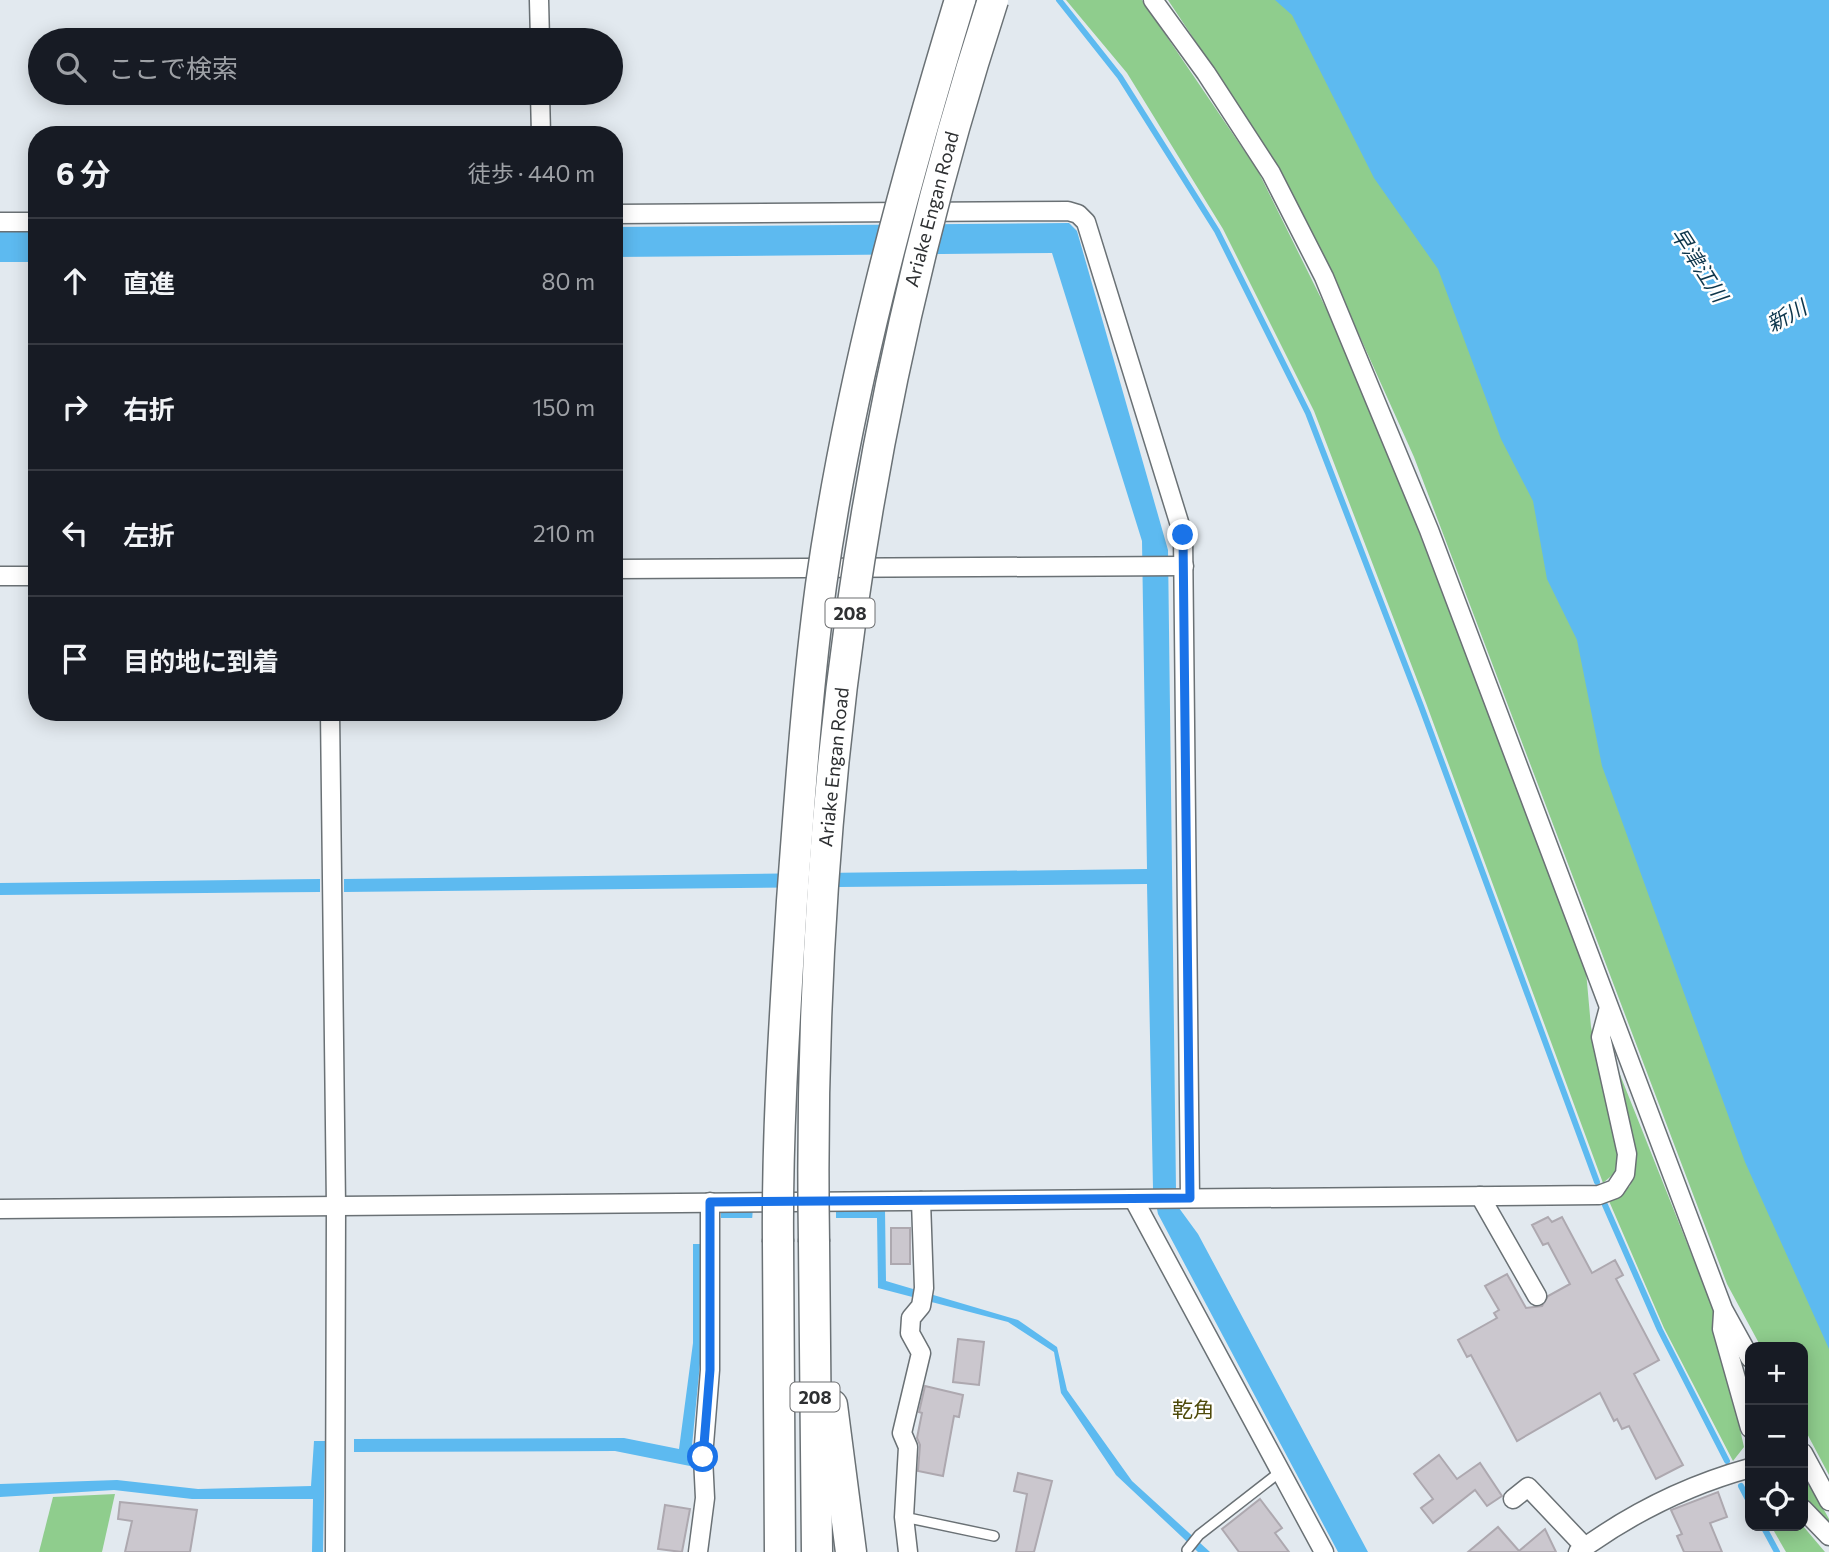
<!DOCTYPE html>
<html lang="ja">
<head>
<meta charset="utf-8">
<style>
  body { margin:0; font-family:Commissioner,"Noto Sans JP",sans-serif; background:#242831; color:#f1f3f6 }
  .controls { position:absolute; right:21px; bottom:21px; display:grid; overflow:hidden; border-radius:14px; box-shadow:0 4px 18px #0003 }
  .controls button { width:63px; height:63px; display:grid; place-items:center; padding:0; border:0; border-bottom:2px solid #363941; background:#171b24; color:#f1f3f6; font:35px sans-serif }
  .stop { position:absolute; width:21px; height:21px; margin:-16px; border:5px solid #1a73e8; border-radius:50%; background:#fff }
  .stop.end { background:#1a73e8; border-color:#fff; box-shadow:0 2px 7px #0008 }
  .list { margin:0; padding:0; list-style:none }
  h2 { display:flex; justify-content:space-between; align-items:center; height:91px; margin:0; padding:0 28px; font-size:30px }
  h2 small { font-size:23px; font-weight:400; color:#9ea1a6 }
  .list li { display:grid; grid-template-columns:46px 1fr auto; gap:21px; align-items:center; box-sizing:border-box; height:126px; padding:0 28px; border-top:2px solid #363941 }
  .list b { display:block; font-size:26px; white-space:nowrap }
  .list em { font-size:23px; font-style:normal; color:#9ea1a6 }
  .icon { flex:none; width:38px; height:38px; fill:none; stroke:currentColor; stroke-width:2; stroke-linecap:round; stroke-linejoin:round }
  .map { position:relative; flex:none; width:1829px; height:1552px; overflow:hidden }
  .search { position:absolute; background:#171b24; box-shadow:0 4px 18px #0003; left:28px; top:28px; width:595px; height:77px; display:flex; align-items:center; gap:18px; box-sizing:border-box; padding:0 24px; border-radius:38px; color:#9ea1a6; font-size:26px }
  .panel { position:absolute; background:#171b24; box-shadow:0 4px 18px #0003; left:28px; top:126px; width:595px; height:595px; border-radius:28px }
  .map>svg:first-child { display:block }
</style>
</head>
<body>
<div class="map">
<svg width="1829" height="1552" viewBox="0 0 1829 1552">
  <rect width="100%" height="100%" fill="#e2e9ef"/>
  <g fill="#8fcd8d">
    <polygon points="1066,0 1142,0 1144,3 1258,171 1360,377 1586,971 1591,1027 1618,1148 1616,1172 1603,1183 1426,703 1314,411 1223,229 1127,73"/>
    <polygon points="1168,0 1316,0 1461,258 1829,1308 1829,1475 1803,1426 1803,1347 1761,1347 1727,1284 1414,457 1329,268 1273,158"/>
    <polygon points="1613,1057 1712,1306 1744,1447 1733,1461 1664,1328 1609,1201 1630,1186 1635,1159"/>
    <polygon points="1803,1472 1829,1519 1829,1528 1803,1497"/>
    <polygon points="115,1494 102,1552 39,1552 53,1497"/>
    <polygon points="1771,1526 1803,1526 1825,1552 1786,1552"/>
  </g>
  <g fill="#5dbaf0">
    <polygon points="1275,0 1829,0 1829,1349 1745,1162 1602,766 1577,640 1547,579 1533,501 1501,439 1438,269 1374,178 1292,15"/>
    <polygon points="1069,223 1077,231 1168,550 1176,1190 1179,1208 1198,1234 1368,1552 1338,1552 1158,1214 1153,1189 1147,884 344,892 344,879 1147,869 1142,541 1052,253 614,257 614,227"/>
    <rect x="0" y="232" width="37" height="30"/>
    <polygon points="320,879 320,892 0,895 0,883"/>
    <polygon points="885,1210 886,1281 1018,1320 1057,1347 1067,1390 1132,1481 1210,1552 1198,1552 1116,1475 1061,1393 1054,1352 1008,1322 878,1288 877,1218 721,1218 721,1211"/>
    <polygon points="693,1244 703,1244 702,1343 690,1466 615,1451 354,1452 354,1439 624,1438 679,1449 693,1343"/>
    <polygon points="314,1441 325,1441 323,1552 312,1552 313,1499 192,1499 114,1490 0,1497 0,1484 117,1480 198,1489 311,1486"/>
  </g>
  <polygon fill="#e2e9ef" points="753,1207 836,1207 836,1221 752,1221"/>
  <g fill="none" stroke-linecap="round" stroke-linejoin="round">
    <g stroke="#5dbaf0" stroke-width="6">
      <polyline points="1059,0 1120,77 1217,231 1308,413 1421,706 1597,1182"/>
      <polyline points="1605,1205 1660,1330 1727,1461"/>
      <polyline points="1741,1486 1750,1503"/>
      <polyline points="1763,1526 1777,1552"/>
    </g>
  </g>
  <g fill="#cbc7ce" stroke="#ada8af" stroke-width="2">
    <polygon points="1548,1217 1552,1222 1562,1217 1592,1273 1615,1260 1623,1275 1616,1279 1659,1360 1634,1374 1683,1465 1656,1479 1629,1426 1622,1429 1617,1419 1614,1421 1600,1393 1517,1441 1471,1355 1467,1357 1458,1340 1497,1318 1494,1313 1499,1310 1485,1286 1507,1274 1526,1308 1542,1306 1548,1296 1570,1284 1548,1243 1543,1245 1532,1225"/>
    <rect x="891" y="1228" width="19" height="36"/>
    <polygon points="958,1339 984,1342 979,1385 953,1382"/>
    <polygon points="925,1386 963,1395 959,1417 954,1416 943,1476 918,1471 920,1445 917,1438 922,1413 919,1412"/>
    <polygon points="1439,1455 1457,1479 1480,1463 1502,1496 1487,1506 1475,1490 1433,1523 1421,1508 1433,1499 1414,1474"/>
    <polygon points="1018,1473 1052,1481 1034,1552 1016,1552 1027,1494 1014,1491"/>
    <polygon points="1718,1492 1727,1517 1710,1523 1722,1552 1684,1552 1677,1536 1682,1534 1671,1510"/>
    <polygon points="1260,1499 1282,1528 1275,1533 1289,1552 1239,1552 1222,1529"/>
    <polygon points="120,1502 197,1510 190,1552 125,1552 132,1521 118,1519"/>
    <polygon points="665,1505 690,1509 682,1552 658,1549"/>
    <polygon points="1498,1527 1519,1551 1545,1529 1556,1552 1468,1552"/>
  </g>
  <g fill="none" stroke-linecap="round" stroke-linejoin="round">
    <g stroke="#6a7175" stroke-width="12">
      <g id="service">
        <polyline points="904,1517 994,1536"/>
        <polyline points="1187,1550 1199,1535 1280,1472"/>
      </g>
    </g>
    <g stroke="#6a7175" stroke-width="21">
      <g id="minor">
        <polyline points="539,0 540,40"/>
        <polyline points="1153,0 1206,73 1271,173 1324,277 1429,530 1723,1309 1750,1358"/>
        <polyline points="540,93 541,135"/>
        <polyline points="614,214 1068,211 1078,214 1086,222 1183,535 1190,1198"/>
        <polyline points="0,222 37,222"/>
        <polyline points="614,569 1184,566"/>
        <polyline points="0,576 37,576"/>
        <polyline points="330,712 336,1207 335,1552"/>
        <polyline points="1480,1196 1537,1296"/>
        <polyline points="1134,1200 1324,1552"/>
        <polyline points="0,1209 1599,1195 1615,1189 1625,1174 1627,1154 1601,1037 1608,1011"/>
        <polyline points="1723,1313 1722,1329 1750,1428"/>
        <polyline points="1803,1453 1829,1501"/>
        <polyline points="1513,1499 1528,1487 1585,1547"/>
        <polyline points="1803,1509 1829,1536"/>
        <polyline points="698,1552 705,1498 703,1457 710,1370 710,1202"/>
        <polyline points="908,1552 904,1517 908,1447 902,1433 921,1353 910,1333 911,1318 921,1306 924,1288 921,1201"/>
        <path d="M1578 1552C1630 1514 1688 1485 1750 1468"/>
      </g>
    </g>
    <g stroke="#6a7175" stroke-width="33">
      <g id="motorway">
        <polyline points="778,1242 780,1552"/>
        <polyline points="814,1242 817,1552"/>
        <polyline points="832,1405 851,1552"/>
      </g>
    </g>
    <use href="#service" stroke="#fff" stroke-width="9"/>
    <use href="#minor" stroke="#fff" stroke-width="18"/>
    <use href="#motorway" stroke="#fff" stroke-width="30"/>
    <g stroke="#6a7175" stroke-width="33" stroke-linecap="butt">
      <g id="motorway-bridge">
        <path d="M778 1242C777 1128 785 1015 792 901 800 795 807 690 821 585 849 387 902 191 960 0"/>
        <path d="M814 1242C807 816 861 406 993 0"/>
      </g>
    </g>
    <use href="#motorway-bridge" stroke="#fff" stroke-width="30"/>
  </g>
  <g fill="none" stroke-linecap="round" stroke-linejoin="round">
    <polyline stroke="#1a73e8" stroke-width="9" points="703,1457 710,1370 710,1202 1190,1198 1183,535"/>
  </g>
  <g text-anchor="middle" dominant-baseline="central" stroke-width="5" stroke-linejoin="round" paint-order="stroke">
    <g fill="#fff" stroke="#6d6e70" stroke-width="2">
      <rect x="825.5" y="598.5" width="49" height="29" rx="5"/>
      <rect x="790.5" y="1382.5" width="49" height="29" rx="5"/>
    </g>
    <g font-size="18" font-weight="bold" fill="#2e3032">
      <text x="850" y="613">208</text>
      <text x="815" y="1397">208</text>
    </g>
    <g font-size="19" fill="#2e3032" stroke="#fff">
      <text transform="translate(931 209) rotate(-75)">Ariake Engan Road</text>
      <text transform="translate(833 767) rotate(-84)">Ariake Engan Road</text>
    </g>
    <g font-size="21" font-style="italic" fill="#0d364c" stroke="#fff">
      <text transform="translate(1700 264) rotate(57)">早津江川</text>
      <text transform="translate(1786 315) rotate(-29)">新川</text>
    </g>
    <g font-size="21" fill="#4e4a09" stroke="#fff">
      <text x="1193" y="1408">乾角</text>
    </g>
  </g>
</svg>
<div class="controls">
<button>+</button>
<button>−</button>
<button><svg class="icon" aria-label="locate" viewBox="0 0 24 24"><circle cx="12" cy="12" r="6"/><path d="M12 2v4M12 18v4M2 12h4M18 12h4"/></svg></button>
</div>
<div class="stop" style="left:703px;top:1457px"></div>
<div class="stop end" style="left:1183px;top:535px"></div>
<div class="search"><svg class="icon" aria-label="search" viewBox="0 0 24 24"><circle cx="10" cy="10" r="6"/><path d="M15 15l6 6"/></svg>ここで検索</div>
<section class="panel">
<h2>6 分<small>徒歩 · 440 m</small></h2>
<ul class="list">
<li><svg class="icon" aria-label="ahead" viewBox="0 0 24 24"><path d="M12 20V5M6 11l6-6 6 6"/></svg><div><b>直進</b></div><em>80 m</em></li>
<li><svg class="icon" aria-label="right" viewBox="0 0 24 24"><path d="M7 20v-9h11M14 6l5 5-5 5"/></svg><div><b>右折</b></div><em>150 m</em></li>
<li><svg class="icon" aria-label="left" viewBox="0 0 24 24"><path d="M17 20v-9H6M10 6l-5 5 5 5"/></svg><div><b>左折</b></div><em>210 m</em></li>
<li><svg class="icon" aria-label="arrive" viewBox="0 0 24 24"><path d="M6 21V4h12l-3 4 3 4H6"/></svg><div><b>目的地に到着</b></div></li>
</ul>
</section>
</div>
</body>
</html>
